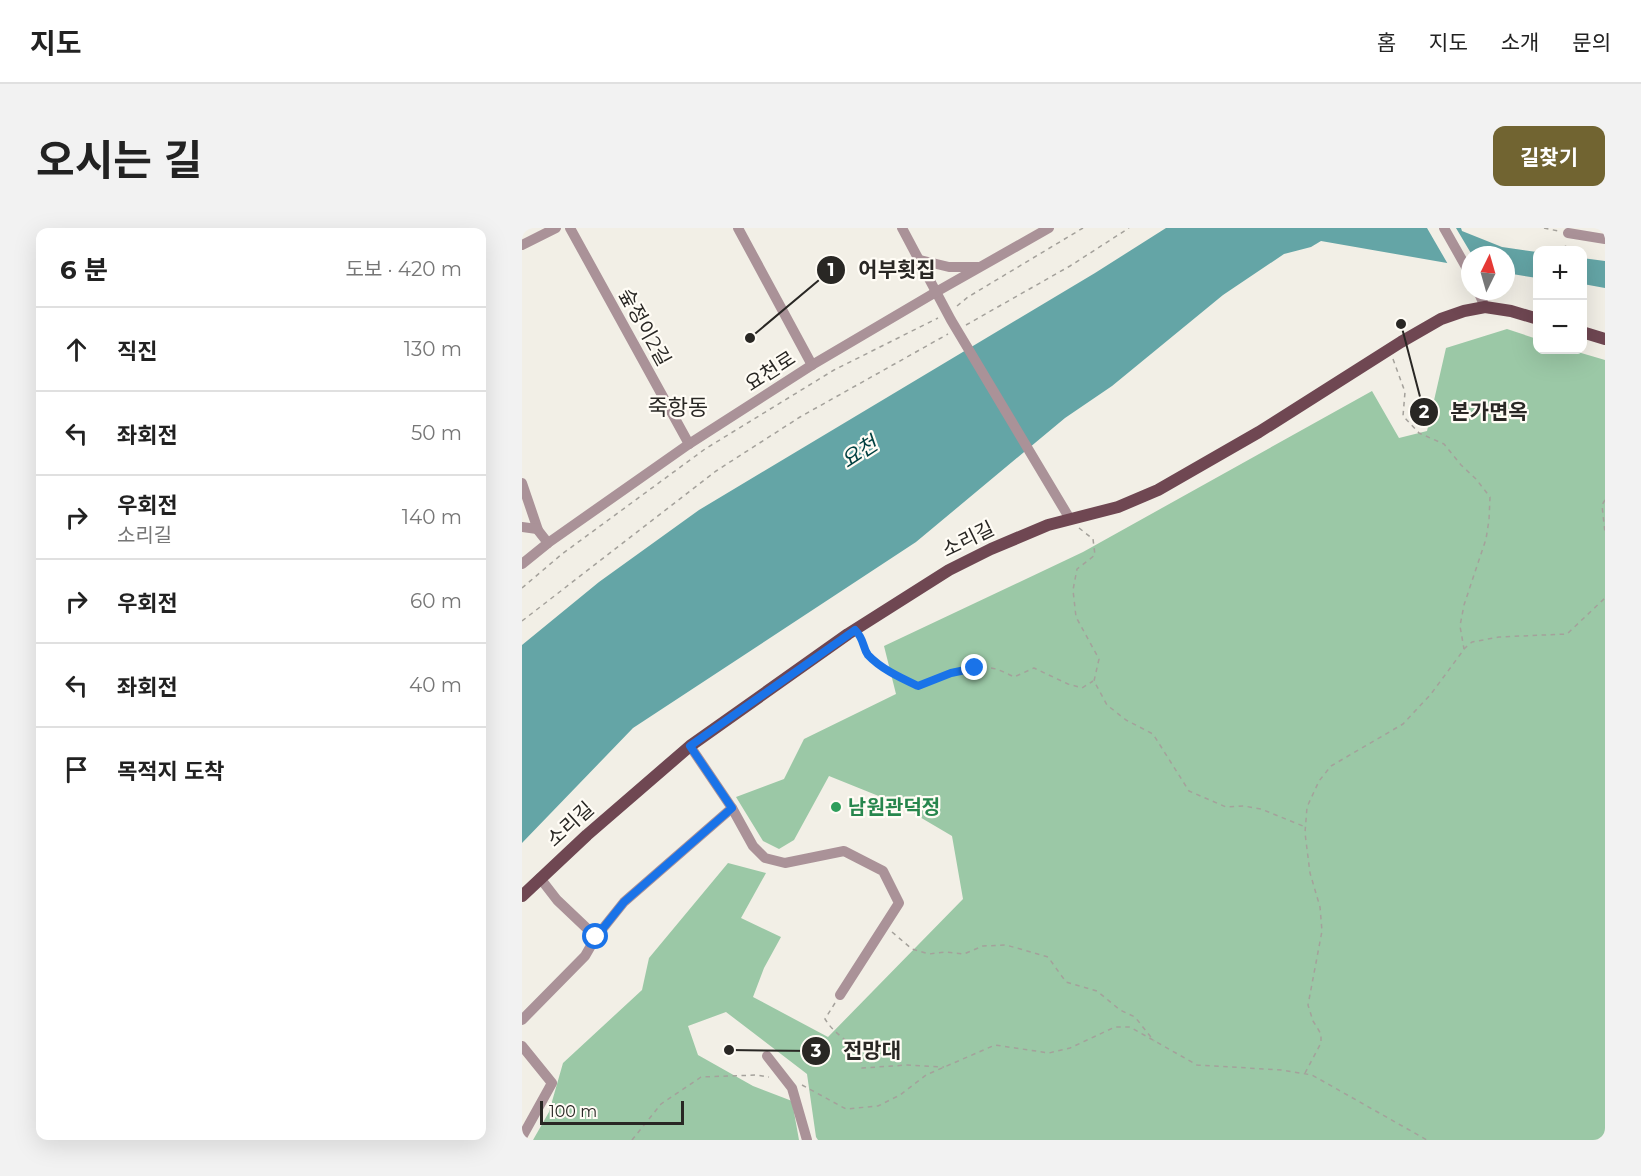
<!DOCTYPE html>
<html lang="ko">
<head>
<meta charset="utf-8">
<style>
  body { margin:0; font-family:Montserrat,"Noto Sans KR",sans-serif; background:#f2f2f2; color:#222 }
  .controls { position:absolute; right:18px; top:18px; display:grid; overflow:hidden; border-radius:12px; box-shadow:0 6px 24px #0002 }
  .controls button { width:54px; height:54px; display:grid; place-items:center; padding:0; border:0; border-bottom:2px solid #e0e0e0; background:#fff; color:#222; font:30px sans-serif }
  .compass { position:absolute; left:939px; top:18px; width:54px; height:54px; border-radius:50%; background:#fff; box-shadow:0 6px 24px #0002; rotate:5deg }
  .scale { position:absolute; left:18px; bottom:15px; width:144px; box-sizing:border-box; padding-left:6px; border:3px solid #292724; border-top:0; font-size:16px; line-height:21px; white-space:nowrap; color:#292724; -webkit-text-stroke:4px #fffcf5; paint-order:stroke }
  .stop { position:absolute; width:18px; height:18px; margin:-14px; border:4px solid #1a73e8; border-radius:50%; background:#fff }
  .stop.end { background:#1a73e8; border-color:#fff; box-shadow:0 2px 6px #0008 }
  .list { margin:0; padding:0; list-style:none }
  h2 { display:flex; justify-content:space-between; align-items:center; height:78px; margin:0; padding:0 24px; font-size:26px }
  h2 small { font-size:20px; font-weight:400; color:#767676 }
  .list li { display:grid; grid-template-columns:39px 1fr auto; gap:18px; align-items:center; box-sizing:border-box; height:84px; padding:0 24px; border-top:2px solid #e0e0e0 }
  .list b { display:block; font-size:22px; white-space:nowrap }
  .list p { margin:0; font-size:20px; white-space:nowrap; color:#767676 }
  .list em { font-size:20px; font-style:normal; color:#767676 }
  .icon { flex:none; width:33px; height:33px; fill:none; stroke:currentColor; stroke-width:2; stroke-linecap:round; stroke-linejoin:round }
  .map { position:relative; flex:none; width:1083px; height:912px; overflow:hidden; border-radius:12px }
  header { display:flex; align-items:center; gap:36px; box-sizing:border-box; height:84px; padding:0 30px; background:#fff; border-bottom:2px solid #e0e0e0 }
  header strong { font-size:28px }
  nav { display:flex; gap:33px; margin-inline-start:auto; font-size:21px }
  .intro { display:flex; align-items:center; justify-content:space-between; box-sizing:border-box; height:144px; padding:0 36px }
  h1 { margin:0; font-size:42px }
  .button { padding:15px 27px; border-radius:12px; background:#716431; color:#fff; font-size:21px; font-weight:700 }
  main { display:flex; gap:36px; padding:0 36px }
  aside { flex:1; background:#fff; border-radius:12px; box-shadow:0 6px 24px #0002 }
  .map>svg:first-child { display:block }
</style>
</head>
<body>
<header>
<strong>지도</strong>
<nav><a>홈</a><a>지도</a><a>소개</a><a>문의</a></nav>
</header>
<div class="intro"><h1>오시는 길</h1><a class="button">길찾기</a></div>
<main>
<aside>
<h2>6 분<small>도보 · 420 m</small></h2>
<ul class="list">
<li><svg class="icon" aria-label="ahead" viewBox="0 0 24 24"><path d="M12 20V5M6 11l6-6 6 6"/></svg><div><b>직진</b></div><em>130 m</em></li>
<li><svg class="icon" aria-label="left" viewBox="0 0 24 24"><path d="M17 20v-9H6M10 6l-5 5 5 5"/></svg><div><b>좌회전</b></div><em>50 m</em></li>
<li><svg class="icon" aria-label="right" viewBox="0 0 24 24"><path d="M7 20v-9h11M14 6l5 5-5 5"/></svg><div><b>우회전</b><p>소리길</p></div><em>140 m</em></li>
<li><svg class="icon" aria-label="right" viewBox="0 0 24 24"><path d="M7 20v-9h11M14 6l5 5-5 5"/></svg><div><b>우회전</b></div><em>60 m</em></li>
<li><svg class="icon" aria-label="left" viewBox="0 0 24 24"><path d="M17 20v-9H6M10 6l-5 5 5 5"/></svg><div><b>좌회전</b></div><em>40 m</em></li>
<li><svg class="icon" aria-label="arrive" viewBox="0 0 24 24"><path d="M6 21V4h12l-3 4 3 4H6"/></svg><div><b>목적지 도착</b></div></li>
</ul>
</aside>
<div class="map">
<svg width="1083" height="912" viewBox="0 0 1083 912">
  <rect width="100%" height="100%" fill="#f2efe6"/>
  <polygon fill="#9bc8a6" points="985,101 1015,111 1016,122 1049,122 1083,132 1083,912 296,912 294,909 285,846 204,784 166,798 176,827 231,858 270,873 277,912 11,912 27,884 41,835 120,762 127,730 206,635 244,645 219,690 259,709 242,740 231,769 306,809 441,671 430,608 374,575 307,548 272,612 257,621 241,613 214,569 262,551 282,511 374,466 362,418 561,324 850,163 877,210 905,203 924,120"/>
  <g fill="#64a5a6">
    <polygon points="644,0 939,0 940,3 980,19 1015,24 1015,50 984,45 984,27 948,27 948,39 799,13 789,19 762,26 701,67 590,158 543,190 394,314 111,500 0,615 0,417 77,354 177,282 573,45"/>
    <polygon points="1060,30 1083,33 1083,60 1061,56"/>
  </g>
  <polygon fill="#f2efe6" points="905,0 934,0 950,27 948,27 948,42 927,38"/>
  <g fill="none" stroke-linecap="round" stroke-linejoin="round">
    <g stroke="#a4a19b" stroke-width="1.5" stroke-dasharray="4.5 4.5" stroke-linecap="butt">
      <polyline points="1022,0 1036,3"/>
      <polyline points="1043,22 1044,15"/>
      <polyline points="435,78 446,69 561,0"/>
      <polyline points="444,97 548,38 607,0"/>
      <polyline points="871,131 883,164 881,188 897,205 922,216 939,237 954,251 968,269 967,292 964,311 942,377 938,398 942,421"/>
      <polyline points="1083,272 1080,277 1083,305"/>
      <polyline points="557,300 571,311 573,327 555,341 551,362 554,389 577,431 572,453 585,477 604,492 631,506 667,563 704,579 722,578 739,581 781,598"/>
      <polyline points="0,360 40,326 183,221 312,142 416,90"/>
      <polyline points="0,393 194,243 278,189 426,106"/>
      <path d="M340 410 345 425 377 449 396 458C420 450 448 434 474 441 480 443 486 446 492 449L512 440 546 456 560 460 571 453"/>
      <polyline points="370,704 390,721 407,726 424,724 442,726 461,718 484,717 526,729 544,754 575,763 598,782 613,789 632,813"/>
      <path d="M313 775 303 791C315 811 335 813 340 840L385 837 422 839"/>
      <polyline points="783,845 799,815 799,806 791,793 786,777 800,703 798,679 788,645 783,605 785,579 797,553 809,538 881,496 909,466 943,420 950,414 977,409 1045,406 1083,370"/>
      <polyline points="280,857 324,881 356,878 378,867 404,847 473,817 527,825 548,820 593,799 608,799 675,837 760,842 790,847 905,912"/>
      <polyline points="110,912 139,876 179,849 235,847 247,849"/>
    </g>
    <g stroke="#aa9298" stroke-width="10">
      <polyline points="48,0 167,216"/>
      <polyline points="216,0 290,137"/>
      <polyline points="380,0 429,92 548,291"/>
      <polyline points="922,0 948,46"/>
      <polyline points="1046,5 1083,11"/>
      <polyline points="0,17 34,0"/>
      <polyline points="398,32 427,39 456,39"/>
      <polyline points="956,63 963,79"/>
      <polyline points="0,255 16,302"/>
      <polyline points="0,299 15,301 26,315"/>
      <polyline points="0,336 26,315 167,216 290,137 414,64 527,0"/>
      <polyline points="210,580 231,618 243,630 263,635 322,623 361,643 377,675 318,767"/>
      <polyline points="18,650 35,672 74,709"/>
      <polyline points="0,792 63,728 74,709 102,674 210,580 168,518"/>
      <polyline points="0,818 30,855 0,909"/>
      <polyline points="245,828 270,860 285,912"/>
    </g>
    <g stroke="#6f4752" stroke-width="12">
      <polyline points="1060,104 1083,111"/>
      <polyline points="0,668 65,607 168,518 326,406 427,342 469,321 526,297 596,279 636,262 737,204 879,114 919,91 942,83 963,79 989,83 1016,91"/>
    </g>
  </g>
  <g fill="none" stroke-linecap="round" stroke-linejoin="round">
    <path stroke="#1a73e8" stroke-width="8" d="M74 709 102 674 210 580 168 518 333 402C343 412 340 419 346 427 359 441 379 450 396 458L429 445 453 440"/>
  </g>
  <circle fill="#2e9e5b" stroke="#fffcf5" stroke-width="2" cx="314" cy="579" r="6"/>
  <g text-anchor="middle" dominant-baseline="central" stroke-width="4.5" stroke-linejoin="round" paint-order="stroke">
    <g font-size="20" fill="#292724" stroke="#fffcf5">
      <text transform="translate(123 99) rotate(61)">숲정이2길</text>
      <text transform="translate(248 143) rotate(-33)">요천로</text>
      <text transform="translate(446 311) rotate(-26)">소리길</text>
      <text transform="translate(48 596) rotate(-42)">소리길</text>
    </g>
    <g font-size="20" font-weight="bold" fill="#27864d" stroke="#fffcf5" text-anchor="start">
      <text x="326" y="579">남원관덕정</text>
    </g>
    <g font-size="21" font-style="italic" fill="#004041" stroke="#fffcf5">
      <text transform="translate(337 224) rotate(-33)">요천</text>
    </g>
    <g font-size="22" fill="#292724" stroke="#fffcf5">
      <text x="156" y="179">죽항동</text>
    </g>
  </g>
  <path fill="none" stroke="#292724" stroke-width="2" d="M228 110L309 42M879 96L902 184M207 822L294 823"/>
  <g fill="#292724" stroke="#fffcf5" stroke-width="2">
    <circle cx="228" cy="110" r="6"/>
    <circle cx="879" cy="96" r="6"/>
    <circle cx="207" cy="822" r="6"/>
    <circle cx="309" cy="42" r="15"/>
    <circle cx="902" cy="184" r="15"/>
    <circle cx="294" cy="823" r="15"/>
  </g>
  <g font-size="18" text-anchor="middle" font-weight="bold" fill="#fff">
    <text x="309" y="48">1</text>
    <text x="902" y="190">2</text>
    <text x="294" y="829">3</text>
  </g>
  <g font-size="21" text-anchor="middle" font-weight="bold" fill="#292724" stroke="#fffcf5" stroke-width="4.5" stroke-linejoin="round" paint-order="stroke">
    <text x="375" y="49">어부횟집</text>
    <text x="967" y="191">본가면옥</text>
    <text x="350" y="830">전망대</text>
  </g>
</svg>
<div class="controls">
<button>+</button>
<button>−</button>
</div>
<svg class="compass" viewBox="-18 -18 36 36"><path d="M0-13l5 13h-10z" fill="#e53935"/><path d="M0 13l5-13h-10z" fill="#767676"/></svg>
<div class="scale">100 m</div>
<div class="stop" style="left:74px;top:709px"></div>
<div class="stop end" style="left:453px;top:440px"></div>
</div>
</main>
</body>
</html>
